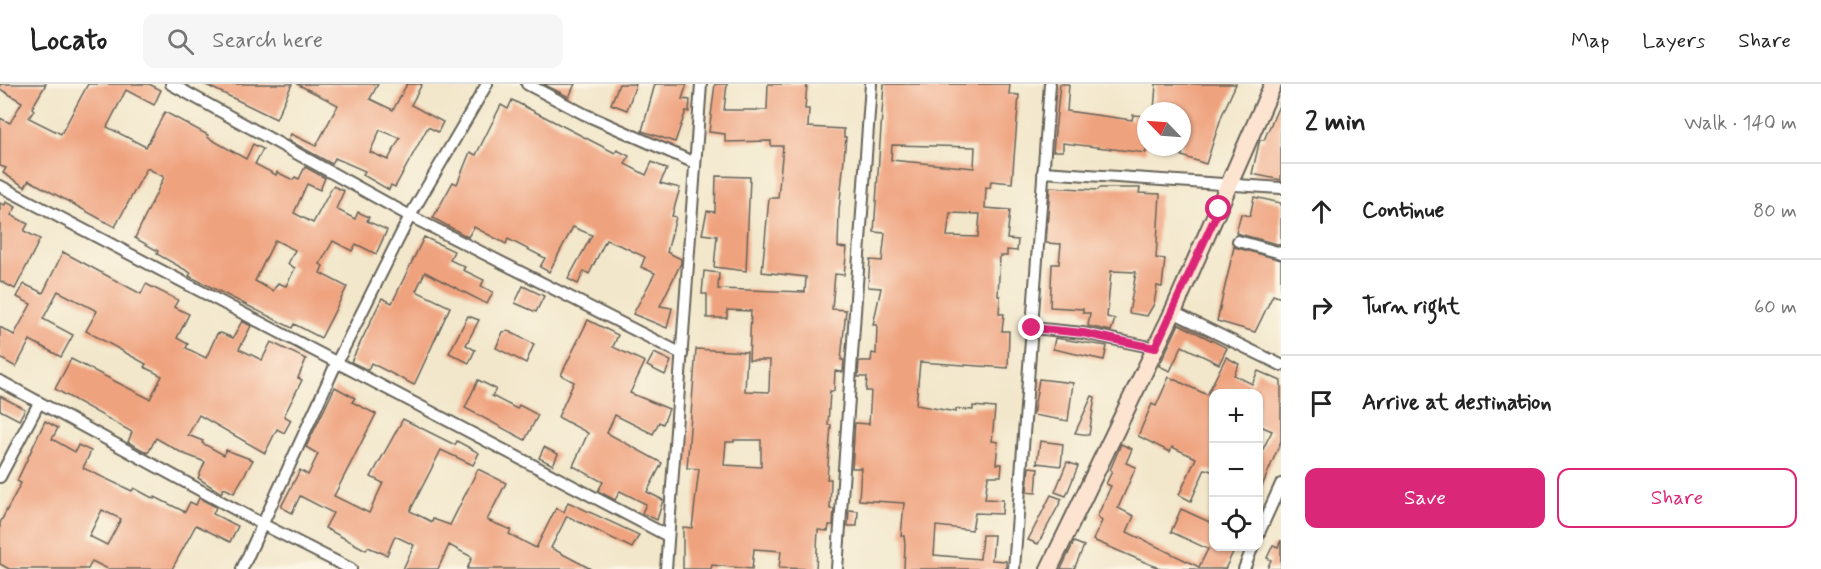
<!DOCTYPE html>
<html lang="en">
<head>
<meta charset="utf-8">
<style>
  body { margin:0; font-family:Mynerve,sans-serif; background:#f6f6f6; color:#222 }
  .controls { position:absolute; right:18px; bottom:18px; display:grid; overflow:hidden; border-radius:12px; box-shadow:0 2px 4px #0004 }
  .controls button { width:54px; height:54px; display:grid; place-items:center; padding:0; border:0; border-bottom:2px solid #e0e0e0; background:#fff; color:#222; font:30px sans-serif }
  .compass { position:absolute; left:1137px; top:18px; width:54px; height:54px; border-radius:50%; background:#fff; box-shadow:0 2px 4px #0004; rotate:295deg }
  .stop { position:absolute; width:18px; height:18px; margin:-14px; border:4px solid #db2777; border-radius:50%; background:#fff }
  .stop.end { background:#db2777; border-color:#fff; box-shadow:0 2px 6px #0008 }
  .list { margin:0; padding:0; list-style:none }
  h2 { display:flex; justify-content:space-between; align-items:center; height:78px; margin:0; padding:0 24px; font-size:26px }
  h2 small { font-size:20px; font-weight:400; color:#767676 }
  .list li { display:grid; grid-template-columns:39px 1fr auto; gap:18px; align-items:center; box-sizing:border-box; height:96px; padding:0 24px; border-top:2px solid #e0e0e0 }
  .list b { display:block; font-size:22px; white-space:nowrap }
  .list em { font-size:20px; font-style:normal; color:#767676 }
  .actions { display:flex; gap:12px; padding:18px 24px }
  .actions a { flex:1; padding:14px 0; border:2px solid #db2777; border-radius:12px; text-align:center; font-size:21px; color:#db2777 }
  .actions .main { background:#db2777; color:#fff }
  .icon { flex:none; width:33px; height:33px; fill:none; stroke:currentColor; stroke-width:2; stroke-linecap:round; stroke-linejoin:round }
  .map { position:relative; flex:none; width:1281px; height:485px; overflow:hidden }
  header { display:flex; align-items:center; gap:36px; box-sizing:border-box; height:84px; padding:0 30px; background:#fff; border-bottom:2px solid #e0e0e0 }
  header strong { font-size:28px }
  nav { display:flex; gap:33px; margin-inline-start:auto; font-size:21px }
  .search { width:420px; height:54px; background:#f6f6f6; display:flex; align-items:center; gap:15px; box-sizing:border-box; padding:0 21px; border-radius:12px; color:#767676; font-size:22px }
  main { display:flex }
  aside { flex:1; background:#fff }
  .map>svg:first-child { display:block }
</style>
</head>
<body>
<header>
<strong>Locato</strong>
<div class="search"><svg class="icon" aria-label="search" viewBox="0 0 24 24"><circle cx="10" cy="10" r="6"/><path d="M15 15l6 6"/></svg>Search here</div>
<nav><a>Map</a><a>Layers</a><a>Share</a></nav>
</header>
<main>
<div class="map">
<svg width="1281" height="485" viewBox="0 0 1281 485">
  <rect width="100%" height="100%" fill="#fcf5e5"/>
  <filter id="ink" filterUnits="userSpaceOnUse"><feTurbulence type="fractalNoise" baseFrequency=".0167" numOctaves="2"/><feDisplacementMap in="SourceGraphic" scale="12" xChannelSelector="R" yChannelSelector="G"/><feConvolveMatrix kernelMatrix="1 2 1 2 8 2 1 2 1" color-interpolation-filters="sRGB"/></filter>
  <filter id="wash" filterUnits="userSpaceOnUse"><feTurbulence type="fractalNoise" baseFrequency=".008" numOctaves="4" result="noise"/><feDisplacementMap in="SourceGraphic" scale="24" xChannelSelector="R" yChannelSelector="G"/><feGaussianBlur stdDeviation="1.35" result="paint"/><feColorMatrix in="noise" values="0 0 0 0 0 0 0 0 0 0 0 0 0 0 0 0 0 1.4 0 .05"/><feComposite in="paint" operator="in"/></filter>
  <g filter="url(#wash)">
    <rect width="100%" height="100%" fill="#f2e7cb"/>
    <g id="blocks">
      <g fill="#efa27e" fill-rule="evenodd">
        <path d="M0 0H46L32 24 34 26 29 34 61 50 88 0H149L161 6 154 21 126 6 107 43 146 63 165 28 208 51 207 53 246 75 253 60 263 65 255 80 276 91 277 88 293 96 295 93 299 95 305 83 325 94 320 106 307 100 294 129 313 139 333 102 344 107 336 125 355 135 358 128 369 133 367 137 387 146 376 170 356 160 352 167 333 157 320 180 323 182 320 189 347 203 321 254 294 240 292 244 189 192 191 189 157 170 158 167 135 154 164 93 147 84 115 143 29 96 25 103 3 89 6 84 0 82V34L10 39 22 18 0 5ZM275 156 295 166 288 180 295 184 286 202 278 199 273 207 255 197Z"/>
        <polygon points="204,0 292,0 276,35"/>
        <path d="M297 0H378L370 15 393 26 407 0H422L411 21 443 38 438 48 428 43 395 103 391 101 389 106 363 91 365 87 335 74 332 80 288 56 291 50 316 62 338 21ZM380 46 400 54 388 76 370 68Z"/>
        <polygon points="543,0 575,0 569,13"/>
        <polygon points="619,0 636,0 627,26 611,20"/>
        <polygon points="655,0 687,0 682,15 690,16 689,28 686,27 675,58 642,47"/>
        <path d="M715 0H727L724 26H767L768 0H807L805 25H809L808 43 844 45V53H846L839 127 838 163 847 164 844 191 835 190 832 225 846 226 841 276H844L843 288 835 287 834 307H830L828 341H831L827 395H831L830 425H834L833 441H829L828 447 818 446 816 485 779 484 781 467 754 465 752 485 712 481 711 485H683V443L692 444 699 385 687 384 696 265 747 268 745 307 769 308 770 276H749L751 227 727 226V234H707V210H702L704 187 719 189 718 205 805 208 806 193 762 188 769 114H778L783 62H771V57L725 58V50L709 48ZM734 356H761V383L724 381 726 358H734Z"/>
        <path d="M884 0H1010L1009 10 1019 11 1012 99 991 97 990 104 986 103 985 124 1010 126 1007 155 1018 156 1017 167 1007 166V172H1000L998 212H1000L999 230H1004L1002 247H1009L1008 284 920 278 916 321 956 328V325L973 326V322L995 324 992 357 998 358 996 380H1002L1001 392H988L985 415 1003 416 1002 430 975 429 972 446 936 442 934 471 980 475 982 451H994L992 476 1006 477V485H904L905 460 904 452H901L904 419 859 416 861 384H852L855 339 869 340 871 307H866L867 293H858L859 277H871L872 269 876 270 877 241H873L881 204 868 203 870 176 882 177 885 149 874 148ZM892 61 975 63 974 84 891 76ZM950 129 980 130 978 153 947 152Z"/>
        <polygon points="1060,0 1069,0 1067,27 1132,36 1133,31 1146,32 1146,69 1063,59 1063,67 1053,67"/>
        <polygon points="1156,0 1236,0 1222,31 1206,80 1182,72 1182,27 1154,27"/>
        <polygon points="512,16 615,69 617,66 629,72 625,80 646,91 652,78 667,85 660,99 680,104 672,132 676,133 667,168 681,175 681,179 660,222 672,224 667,244 633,230 655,189 641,183 645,173 624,163 606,156 589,190 584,187 578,200 568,195 592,151 573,143 549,188 540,183 545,174 508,155 506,160 474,143 468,153 433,134 453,98 457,100 470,68 476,71 501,21 508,25"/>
        <polygon points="1281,17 1281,96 1252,90 1259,59 1260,56 1264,56"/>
        <polygon points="716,92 750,93 746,187 714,183 717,152 702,150 707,127 715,128"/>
        <polygon points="1050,103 1098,106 1099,104 1140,104 1139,109 1160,110 1156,174 1165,175 1162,203 1157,202 1154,220 1147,232 1129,229 1136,188 1111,187 1107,233 1115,235 1111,247 1088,242 1090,229 1083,229 1083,225 1050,223 1052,180 1059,180 1061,160 1046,159"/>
        <polygon points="1254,113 1281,119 1281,161 1236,149 1241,130 1250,132"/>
        <polygon points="6,118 16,123 11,131 28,140 24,147 40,155 15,205 0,197 0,119 5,121"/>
        <polygon points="424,153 454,167 450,176 465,183 463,186 484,196 481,202 493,208 487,220 425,188 416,207 450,223 414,301 371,279 368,286 351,278 382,214 392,219"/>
        <polygon points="1234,163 1281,176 1281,214 1273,211 1255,248 1217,237"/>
        <polygon points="63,168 141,210 146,200 178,216 174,223 189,230 177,254 188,260 186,264 206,274 217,250 221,249 233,254 242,237 251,242 239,265 262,276 271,258 306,275 298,294 302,296 284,332 291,336 284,349 277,345 265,369 199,331 188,351 203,357 202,359 224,371 226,366 253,376 234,409 224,404 221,409 198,394 205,378 182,369 156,354 148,369 128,358 132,348 55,305 71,275 150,315 162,292 144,283 146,280 86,247 97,227 58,207 43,235 73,251 61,273 30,256 16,283 0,274 0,243 14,251 31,220 17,213 24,200 43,209"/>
        <polygon points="523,202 544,212 536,228 515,219"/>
        <polygon points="468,232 479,236 466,261 475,266 469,279 449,269"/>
        <polygon points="588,236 618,251 613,263 645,278 630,309 669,325 663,340 659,338 653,350 615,331 607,349 662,379 647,408 663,416 657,436 642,429 646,420 620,407 615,416 598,407 603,398 573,382 588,349 558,333 574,298 561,291"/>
        <polygon points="1179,240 1227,264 1219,280 1182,262 1170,287 1159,282"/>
        <polygon points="508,247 534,260 526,279 496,264 503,248"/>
        <polygon points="1055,254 1107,262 1104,276 1053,265"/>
        <polygon points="654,269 671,277 665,291 647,282"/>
        <polygon points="1226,273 1239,280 1234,291 1252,300 1258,287 1281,297 1281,357 1258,412 1258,375 1272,347 1258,341 1258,309 1208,309"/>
        <polygon points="1169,293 1214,314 1214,388 1205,385 1191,417 1179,411 1196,374 1172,363 1170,368 1138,352 1152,320 1156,322"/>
        <polygon points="1039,295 1073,299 1068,337 1033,331"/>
        <polygon points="478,296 496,305 492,312 517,325 519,321 538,331 525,356 465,324"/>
        <polygon points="335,303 355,314 352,318 376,330 334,412 369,429 383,399 371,393 403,335 455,361 457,357 479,369 473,381 441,366 410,427 432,438 433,435 450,441 478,385 506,399 487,436 511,446 509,450 536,464 556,424 564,428 568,418 639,451 632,464 567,432 551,464 591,485 467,485 472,473 449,461 438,485 403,485 414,461 395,452 387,471 368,463 366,466 325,444 333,429 300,412 292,429 281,423 300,386 308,391 318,370 306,363"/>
        <polygon points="0,312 25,325 19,336 0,326"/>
        <polygon points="1092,312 1095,313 1089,351 1075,349"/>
        <path d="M45 337 58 344 52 355 75 368 78 361 91 367 83 384 132 407 134 404 154 415 155 413 185 428 190 418 196 421 199 414 216 423 213 430 238 442 230 458 196 441 172 485H108L92 477 88 485H9L0 480V439L21 399 17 397ZM102 426 121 435 107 461 89 452Z"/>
        <polygon points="1040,357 1063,360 1061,382 1037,379"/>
        <polygon points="1121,360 1132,365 1126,379 1136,383 1118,424 1134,432 1127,448 1199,483 1208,465 1171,448 1181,425 1214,440 1214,462 1236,462 1225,485 1161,485 1093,456 1102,437 1097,433 1111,402 1106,400 1112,387 1110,386"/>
        <polygon points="544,363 558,370 553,381 539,374"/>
        <polygon points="1067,378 1078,382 1066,412 1055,408"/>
        <polygon points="1029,383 1038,384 1036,409 1027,408"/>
        <polygon points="1051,411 1062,415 1038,460 1028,456"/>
        <polygon points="849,426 858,427 857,442 848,442"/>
        <polygon points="1281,456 1281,485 1267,485 1271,476 1267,474 1273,461 1278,463"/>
        <polygon points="1074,458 1084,462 1074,485 1061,485"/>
      </g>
    </g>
  </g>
  <g filter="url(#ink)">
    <use href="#blocks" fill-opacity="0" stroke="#676359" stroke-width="1.5"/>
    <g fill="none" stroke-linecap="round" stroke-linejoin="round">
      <g stroke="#676359" stroke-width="14">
        <g id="street">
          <polyline points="171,0 410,132 682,270"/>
          <polyline points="527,0 584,30 695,79"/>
          <polyline points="1043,88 1281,104"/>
          <polyline points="0,102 668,452"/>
          <polyline points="1238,157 1281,169"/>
          <polyline points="1173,228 1281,281"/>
          <polyline points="1032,244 1083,249 1155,264"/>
          <polyline points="0,297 262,440 351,485"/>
          <polyline points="0,393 39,319"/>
          <polyline points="1258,451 1281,400"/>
          <polyline points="242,485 336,280 410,132 487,0"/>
          <polyline points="666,485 701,0"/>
          <polyline points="837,485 871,0"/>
          <polyline points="1014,485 1050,0"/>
          <polyline points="1244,485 1253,462"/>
        </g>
      </g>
      <g stroke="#676359" stroke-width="20">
        <polyline id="secondary" points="1049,485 1173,228 1273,0"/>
      </g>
      <use href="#street" stroke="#fff" stroke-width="10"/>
      <use href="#secondary" stroke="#fde4d1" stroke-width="16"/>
    </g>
  </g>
  <g fill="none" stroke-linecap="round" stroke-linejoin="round" filter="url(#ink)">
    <polyline stroke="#db2777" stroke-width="8" points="1032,244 1083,249 1155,264 1219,125"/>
  </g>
</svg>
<div class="controls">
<button>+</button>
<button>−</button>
<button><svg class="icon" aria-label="locate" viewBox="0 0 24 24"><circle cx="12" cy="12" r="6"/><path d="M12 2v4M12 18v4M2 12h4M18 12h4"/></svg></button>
</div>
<svg class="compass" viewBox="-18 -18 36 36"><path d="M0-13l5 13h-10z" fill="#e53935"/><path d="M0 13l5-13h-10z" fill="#767676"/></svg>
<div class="stop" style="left:1219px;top:125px"></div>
<div class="stop end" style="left:1032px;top:244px"></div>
</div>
<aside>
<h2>2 min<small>Walk · 140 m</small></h2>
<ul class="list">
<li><svg class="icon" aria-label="ahead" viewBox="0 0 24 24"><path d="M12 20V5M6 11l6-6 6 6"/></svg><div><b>Continue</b></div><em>80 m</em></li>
<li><svg class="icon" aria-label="right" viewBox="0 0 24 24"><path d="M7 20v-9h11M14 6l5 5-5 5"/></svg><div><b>Turn right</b></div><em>60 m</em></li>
<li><svg class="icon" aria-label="arrive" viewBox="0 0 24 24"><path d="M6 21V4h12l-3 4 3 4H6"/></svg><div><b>Arrive at destination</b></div></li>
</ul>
<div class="actions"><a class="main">Save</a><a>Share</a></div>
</aside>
</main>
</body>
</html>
